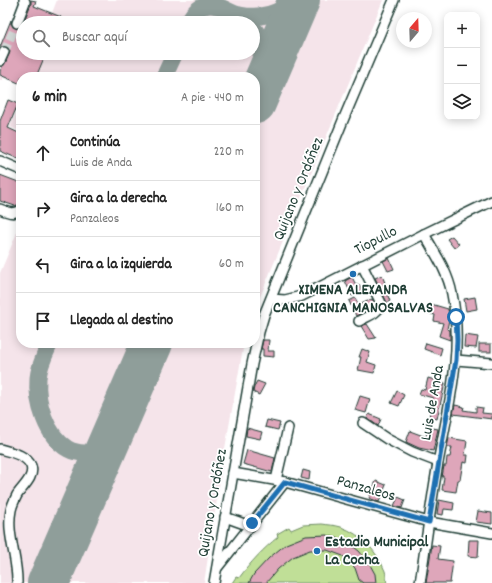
<!DOCTYPE html>
<html lang="es">
<head>
<meta charset="utf-8">
<style>
  body { margin:0; font-family:Dekko,sans-serif; background:#f6f6f6; color:#222 }
  .controls { position:absolute; right:12px; top:12px; display:grid; overflow:hidden; border-radius:8px; box-shadow:0 2px 10px #0003 }
  .controls button { width:36px; height:36px; display:grid; place-items:center; padding:0; border:0; border-bottom:1px solid #e0e0e0; background:#fff; color:#222; font:20px sans-serif }
  .compass { position:absolute; left:396px; top:12px; width:36px; height:36px; border-radius:50%; background:#fff; box-shadow:0 2px 10px #0003; rotate:19deg }
  .stop { position:absolute; width:12px; height:12px; margin:-9px; border:3px solid #1f6fb2; border-radius:50%; background:#fff }
  .stop.end { background:#1f6fb2; border-color:#fff; box-shadow:0 1px 4px #0008 }
  .list { margin:0; padding:0; list-style:none }
  h2 { display:flex; justify-content:space-between; align-items:center; height:52px; margin:0; padding:0 16px; font-size:17px }
  h2 small { font-size:13px; font-weight:400; color:#767676 }
  .list li { display:grid; grid-template-columns:26px 1fr auto; gap:12px; align-items:center; box-sizing:border-box; height:56px; padding:0 16px; border-top:1px solid #e0e0e0 }
  .list b { display:block; font-size:15px; white-space:nowrap }
  .list p { margin:0; font-size:13px; white-space:nowrap; color:#767676 }
  .list em { font-size:13px; font-style:normal; color:#767676 }
  .icon { flex:none; width:22px; height:22px; fill:none; stroke:currentColor; stroke-width:2; stroke-linecap:round; stroke-linejoin:round }
  .map { position:relative; flex:none; width:492px; height:583px; overflow:hidden }
  .search { position:absolute; background:#fff; box-shadow:0 2px 10px #0003; left:16px; top:16px; width:244px; height:44px; display:flex; align-items:center; gap:10px; box-sizing:border-box; padding:0 14px; border-radius:22px; color:#767676; font-size:15px }
  .panel { position:absolute; background:#fff; box-shadow:0 2px 10px #0003; left:16px; top:72px; width:244px; height:276px; border-radius:16px }
  .map>svg:first-child { display:block }
</style>
</head>
<body>
<div class="map">
<svg width="492" height="583" viewBox="0 0 492 583">
  <rect width="100%" height="100%" fill="#fff"/>
  <filter id="ink" filterUnits="userSpaceOnUse"><feTurbulence type="fractalNoise" baseFrequency=".025" numOctaves="2"/><feDisplacementMap in="SourceGraphic" scale="8" xChannelSelector="R" yChannelSelector="G"/><feConvolveMatrix kernelMatrix="1 2 1 2 8 2 1 2 1" color-interpolation-filters="sRGB"/></filter>
  <g filter="url(#ink)">
    <g fill="#f5e4ea" fill-rule="evenodd">
      <path d="M30 0 36 1 35 6 52 13 57 0H383L255 309V77L3 76 2 80H0V71L7 54 0 51V47L11 20 20 24ZM23 23H253V53H23Z"/>
      <polygon points="21,101 21,132 10,127"/>
      <polygon points="21,223 21,343 244,343 224,454 204,583 0,583 0,273"/>
    </g>
    <path fill="#c0df97" stroke="#708e66" d="M322 524C328 525 335 525 341 527 361 534 377 551 385 571 386 574 386 579 387 583H232L236 577 239 578C251 562 263 549 278 537L277 534 289 527 291 530 303 525Z"/>
    <g fill="none" stroke-linecap="round" stroke-linejoin="round">
      <g stroke="#8f9e9a" stroke-width="17">
        <path d="M188 23C193 11 203 2 217 6 225 8 232 14 240 15 262 19 278 14 295 0"/>
        <path d="M253 27C270 50 268 67 259 93"/>
        <polyline points="164,77 175,53"/>
        <path d="M50 343C45 354 39 366 38 378 36 402 46 436 68 449 79 455 93 453 105 452"/>
      </g>
      <g stroke="#8f9e9a" stroke-width="42">
        <polyline points="255,103 299,0"/>
        <polyline points="48,583 152,343"/>
      </g>
    </g>
    <g fill="#dea6ba" stroke="#1f3d34">
      <polygon points="31,0 36,1 34,6 61,17 59,23 23,23 31,4"/>
      <polygon points="11,20 11,24 15,28 18,29 23,25 23,53 46,53 36,77 21,77 21,84 0,75 0,71 2,67 5,63 10,52 9,49 7,47 4,46 0,47"/>
      <polygon points="8,100 18,104 8,128 21,134 21,160 0,151 0,121"/>
      <polygon points="0,175 21,183 21,199 19,204 15,206 0,201"/>
      <polygon points="452,236 459,244 454,248 447,239"/>
      <polygon points="389,258 394,269 388,271 383,261"/>
      <polygon points="382,275 385,283 383,284 390,301 387,303 375,278"/>
      <polygon points="352,277 356,285 360,285 362,291 352,296 345,281"/>
      <polygon points="475,297 477,309 466,311 464,299"/>
      <polygon points="355,298 359,305 372,299 375,303 369,309 356,316 349,301"/>
      <polygon points="431,304 448,309 449,315 448,319 449,320 447,329 450,330 450,340 439,336 443,323 434,321 435,315 428,313"/>
      <polygon points="367,324 376,338 369,339 361,326"/>
      <polygon points="465,335 478,337 476,348 464,347"/>
      <polygon points="263,340 269,340 268,351 274,351 274,357 263,356 263,349 261,349"/>
      <polygon points="426,343 442,348 440,355 424,349"/>
      <rect x="479" y="344" width="12" height="8"/>
      <polygon points="362,349 370,352 367,362 376,365 374,373 358,370 361,357 359,357"/>
      <polygon points="428,378 445,383 437,419 429,417 433,398 419,394 421,389 425,390"/>
      <polygon points="257,381 265,384 259,395 253,392 254,387"/>
      <polygon points="397,391 404,395 399,406 391,403"/>
      <polygon points="360,396 370,399 366,413 355,410"/>
      <polygon points="455,405 464,407 463,410 476,412 476,407 483,408 482,413 492,414 492,419 453,414"/>
      <polygon points="369,414 381,419 378,426 367,418"/>
      <polygon points="267,420 280,423 278,430 265,427"/>
      <polygon points="428,427 438,429 433,451 419,448 406,442 410,431 426,437"/>
      <polygon points="247,428 262,432 260,439 246,436"/>
      <polygon points="449,438 467,441 465,455 468,455 467,463 463,462 460,480 458,480 456,492 442,490 444,477 442,477 444,466 446,466 447,457 450,457 452,447 447,447"/>
      <polygon points="247,450 275,458 272,472 243,464"/>
      <polygon points="303,470 310,472 309,480 301,478"/>
      <polygon points="376,481 386,485 379,502 369,498"/>
      <polygon points="398,497 405,500 402,508 394,506"/>
      <polygon points="439,500 454,503 453,510 444,509 443,515 437,514"/>
      <polygon points="478,511 492,513 492,524 476,522"/>
      <polygon points="327,535 346,541 359,551 369,563 375,574 376,583 363,583 359,580 355,568 343,556 327,550 310,550 293,557 278,569 266,583 249,583 254,574 269,558 286,544 306,536"/>
      <polygon points="469,540 479,540 478,557 468,556"/>
      <polygon points="432,545 440,546 438,559 453,561 450,583 426,583"/>
    </g>
    <g fill="none" stroke-linecap="round" stroke-linejoin="round">
      <polyline stroke="#d2d8d6" stroke-width="9" stroke-dasharray="9 4.5" stroke-linecap="butt" points="4,52 17,23"/>
      <g stroke="#1f3d34" stroke-width="12">
        <g id="minor">
          <polyline points="17,23 25,2 24,0"/>
          <polyline points="0,61 4,52"/>
          <polyline points="0,161 21,170"/>
          <path d="M0 209C8 212 13 215 21 210"/>
          <polyline points="271,299 285,300 302,296 424,234 492,201"/>
          <path d="M359 321C368 316 379 313 381 303L362 265"/>
          <polyline points="456,360 492,363"/>
          <polyline points="363,423 387,439 412,452 438,462"/>
          <path d="M0 449C10 452 27 455 31 466 35 477 22 487 17 495 15 499 12 505 11 510 6 534 18 559 17 583"/>
          <polyline points="233,473 285,482 429,522 492,533"/>
          <polyline points="276,480 288,428"/>
          <polyline points="225,517 250,526"/>
          <polyline points="217,568 285,482"/>
          <polyline points="214,583 252,364 259,332 264,315 344,118 394,0"/>
          <path d="M420 583C426 543 431 503 438 463 448 407 464 351 452 294 448 272 435 253 424 234"/>
        </g>
      </g>
      <use href="#minor" stroke="#fff" stroke-width="9"/>
    </g>
  </g>
  <g fill="none" stroke-linecap="round" stroke-linejoin="round" filter="url(#ink)">
    <polyline stroke="#1f6fb2" stroke-width="5" points="252,523 285,482 429,522 456,360 457,340 456,317"/>
  </g>
  <g fill="#1f6fb2" stroke="#fff" stroke-width="1.5">
    <circle cx="353" cy="274" r="4"/>
    <circle cx="317" cy="551" r="4"/>
  </g>
  <g text-anchor="middle" dominant-baseline="central" stroke-width="3.5" stroke-linejoin="round" paint-order="stroke">
    <g font-size="16" fill="#1f3d34" stroke="#fff">
      <text transform="translate(299 189) rotate(-68)">Quijano y Ordóñez</text>
      <text transform="translate(376 241) rotate(-27)">Tiopullo</text>
      <text transform="translate(433 403) rotate(-80)">Luis de Anda</text>
      <text transform="translate(366 489) rotate(16)">Panzaleos</text>
      <text transform="translate(213 503) rotate(-80)">Quijano y Ordóñez</text>
    </g>
    <g font-size="16" font-weight="bold" fill="#1f3d34" stroke="#fff">
      <text x="353" y="290">XIMENA ALEXANDR<tspan x="353" dy="18">CANCHIGNIA MANOSALVAS</tspan></text>
      <text x="325" y="542" text-anchor="start">Estadio Municipal<tspan x="325" dy="18">La Cocha</tspan></text>
    </g>
  </g>
</svg>
<div class="controls">
<button>+</button>
<button>−</button>
<button><svg class="icon" aria-label="layers" viewBox="0 0 24 24"><path d="M12 4l9 5-9 5-9-5zM3 14l9 5 9-5"/></svg></button>
</div>
<svg class="compass" viewBox="-18 -18 36 36"><path d="M0-13l5 13h-10z" fill="#e53935"/><path d="M0 13l5-13h-10z" fill="#767676"/></svg>
<div class="stop" style="left:456px;top:317px"></div>
<div class="stop end" style="left:252px;top:523px"></div>
<div class="search"><svg class="icon" aria-label="search" viewBox="0 0 24 24"><circle cx="10" cy="10" r="6"/><path d="M15 15l6 6"/></svg>Buscar aquí</div>
<section class="panel">
<h2>6 min<small>A pie · 440 m</small></h2>
<ul class="list">
<li><svg class="icon" aria-label="ahead" viewBox="0 0 24 24"><path d="M12 20V5M6 11l6-6 6 6"/></svg><div><b>Continúa</b><p>Luis de Anda</p></div><em>220 m</em></li>
<li><svg class="icon" aria-label="right" viewBox="0 0 24 24"><path d="M7 20v-9h11M14 6l5 5-5 5"/></svg><div><b>Gira a la derecha</b><p>Panzaleos</p></div><em>160 m</em></li>
<li><svg class="icon" aria-label="left" viewBox="0 0 24 24"><path d="M17 20v-9H6M10 6l-5 5 5 5"/></svg><div><b>Gira a la izquierda</b></div><em>60 m</em></li>
<li><svg class="icon" aria-label="arrive" viewBox="0 0 24 24"><path d="M6 21V4h12l-3 4 3 4H6"/></svg><div><b>Llegada al destino</b></div></li>
</ul>
</section>
</div>
</body>
</html>
